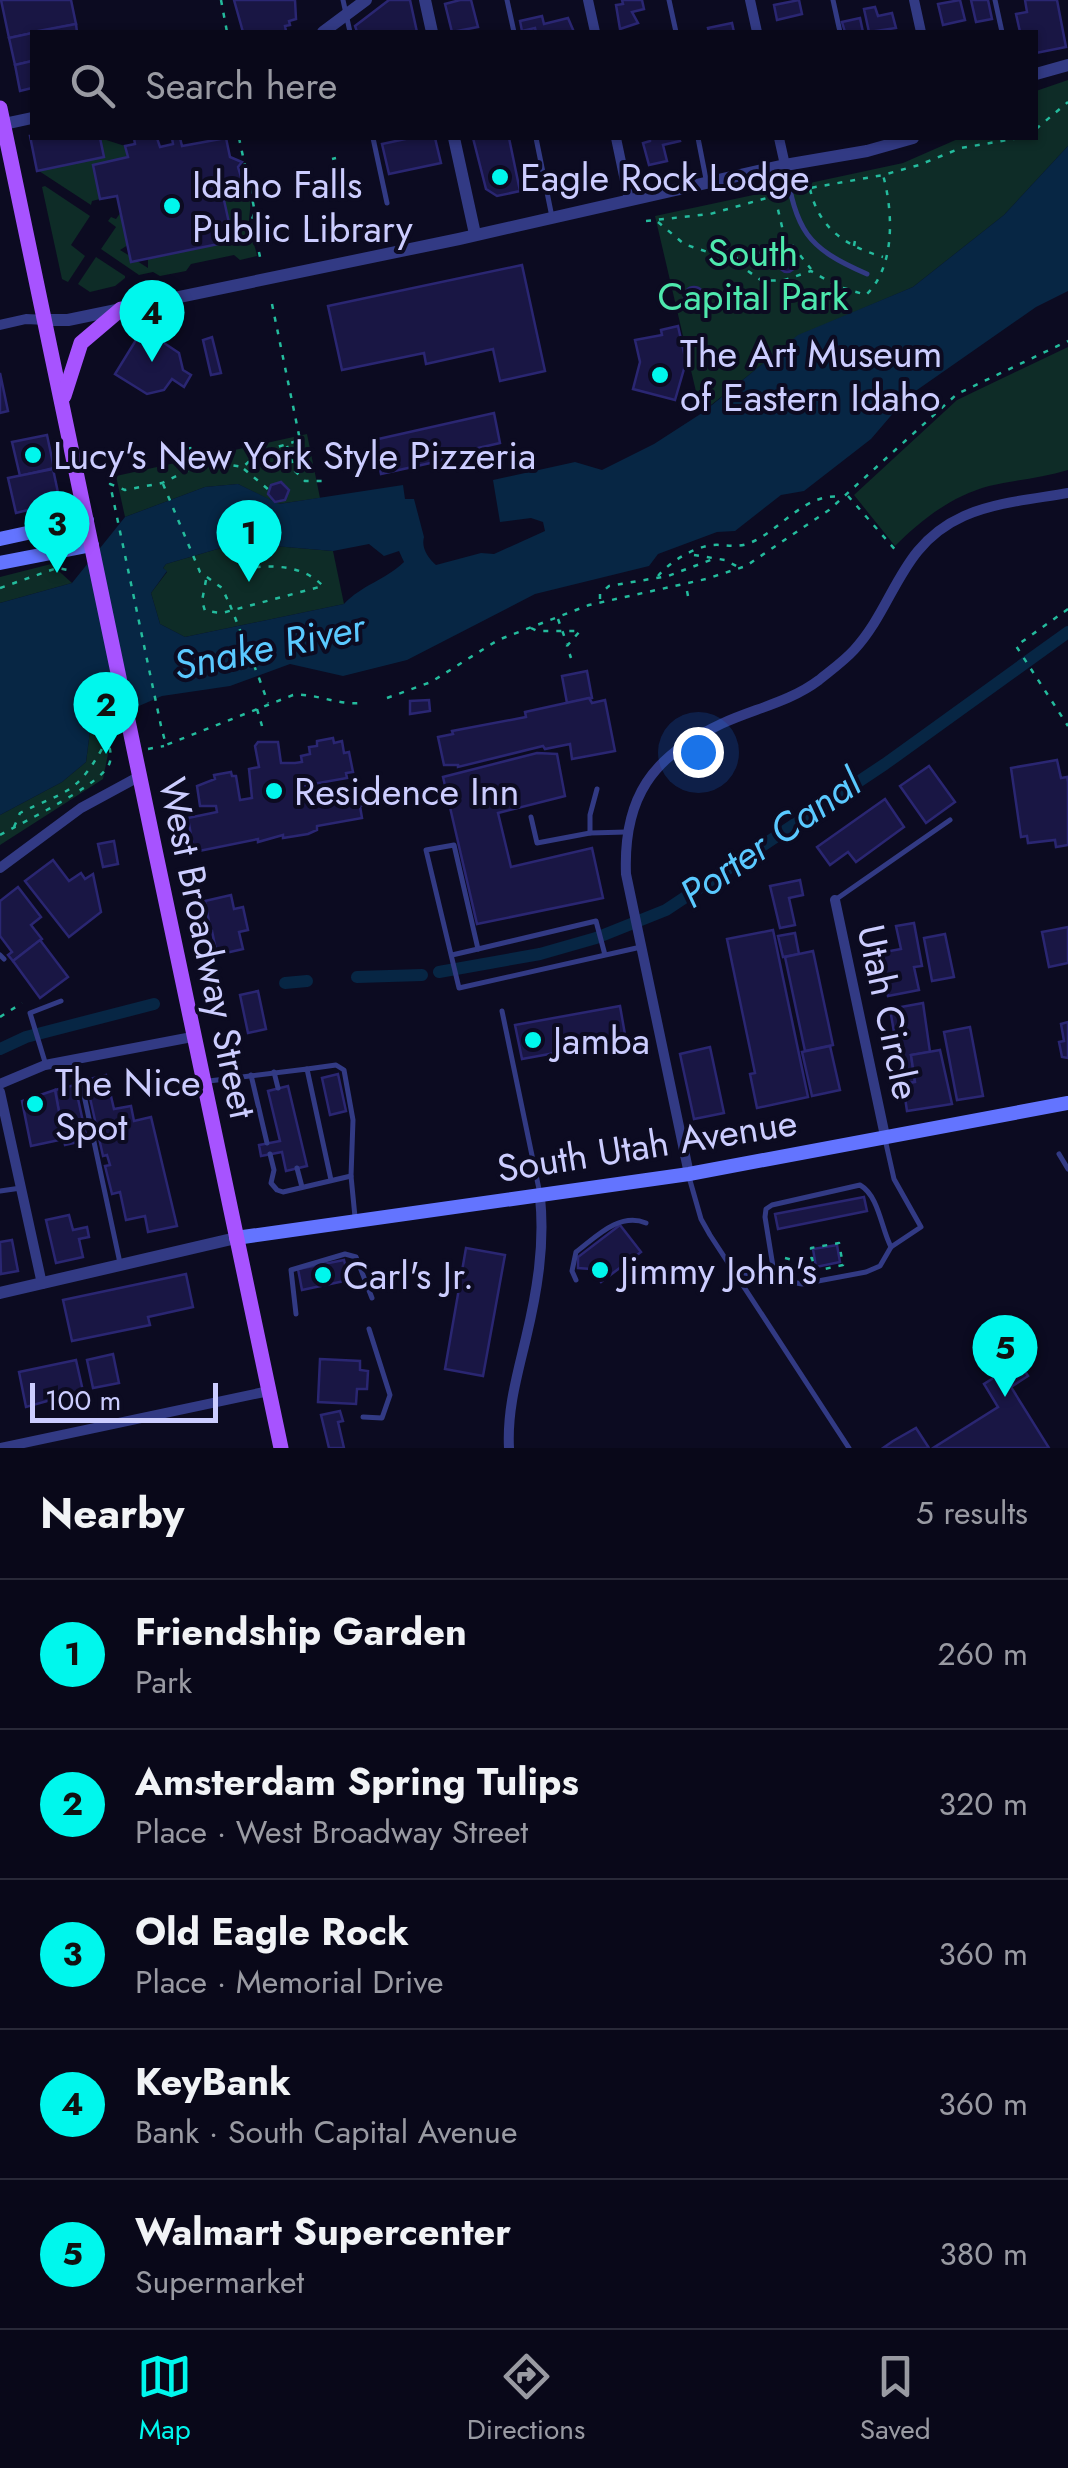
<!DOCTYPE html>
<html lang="en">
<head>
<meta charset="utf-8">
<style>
  body { margin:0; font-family:Jost,sans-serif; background:#121122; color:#f1f3f6 }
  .scale { position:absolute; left:30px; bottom:25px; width:188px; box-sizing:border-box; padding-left:10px; border:5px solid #cccdff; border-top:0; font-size:28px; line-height:35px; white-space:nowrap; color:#cccdff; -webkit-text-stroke:8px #0c0b21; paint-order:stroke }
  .you { position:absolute; left:698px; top:752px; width:35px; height:35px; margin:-25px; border:8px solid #fff; border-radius:50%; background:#1a73e8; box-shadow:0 0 0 15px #1a73e833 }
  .badge { display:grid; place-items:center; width:65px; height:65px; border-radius:50%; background:#00f7ed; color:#111; font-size:32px; font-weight:700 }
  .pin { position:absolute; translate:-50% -82px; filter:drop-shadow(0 2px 5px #0008) }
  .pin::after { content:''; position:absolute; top:52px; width:35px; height:30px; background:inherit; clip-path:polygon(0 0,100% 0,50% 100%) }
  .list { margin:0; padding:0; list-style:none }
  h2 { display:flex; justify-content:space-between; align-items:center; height:130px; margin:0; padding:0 40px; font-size:42px }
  h2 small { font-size:32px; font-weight:400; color:#999aa2 }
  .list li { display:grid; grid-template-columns:65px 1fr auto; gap:30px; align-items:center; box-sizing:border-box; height:150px; padding:0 40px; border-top:2px solid #292938 }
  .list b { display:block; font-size:38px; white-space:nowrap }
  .list p { margin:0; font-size:32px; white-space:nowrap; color:#999aa2 }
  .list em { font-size:32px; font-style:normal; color:#999aa2 }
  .icon { flex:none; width:55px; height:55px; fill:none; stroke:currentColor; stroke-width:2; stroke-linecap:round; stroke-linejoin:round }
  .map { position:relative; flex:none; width:1068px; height:1448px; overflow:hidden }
  .search { position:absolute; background:#090819; box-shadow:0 2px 8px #0004; left:30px; right:30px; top:30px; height:110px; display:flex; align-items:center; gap:25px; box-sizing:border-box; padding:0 35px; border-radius:0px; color:#999aa2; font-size:38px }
  .sheet { height:880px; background:#090819 }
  nav { display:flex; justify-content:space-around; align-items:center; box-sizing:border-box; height:140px; border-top:2px solid #292938; background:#090819; font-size:28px; color:#999aa2 }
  nav a { display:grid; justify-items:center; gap:5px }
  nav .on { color:#00f7ed }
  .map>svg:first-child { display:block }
</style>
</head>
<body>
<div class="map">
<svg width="1068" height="1448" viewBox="0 0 1068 1448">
  <rect width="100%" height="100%" fill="#0c0b21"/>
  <g fill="#0e2c27">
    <polygon points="1068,80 1068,146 1004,215 913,287 798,336 701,413 655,216 903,163 960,138 1036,138 1036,91"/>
    <polygon points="100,138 125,146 128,157 93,165 100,199 92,201 91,205 39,171 104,157"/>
    <polygon points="45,186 90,216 71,245 85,256 68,282 62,279 42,187"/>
    <path d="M244 187C253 199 250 207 249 220 249 231 255 245 257 256L240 260 234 255 191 264 186 271 160 276 153 272 139 275 101 249 116 227 108 221 111 217 116 219 121 212 128 245 120 250 130 256 131 262 137 261 148 268V259L232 241 222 191Z"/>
    <polygon points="96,257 125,276 125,278 115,286 90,292 78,284"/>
    <path d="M1068 347V470C1042 478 1015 480 989 486 952 496 922 519 895 546L854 495 957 400Z"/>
    <polygon points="307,434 320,498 278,504 238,484 205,487 125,517 116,476"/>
    <polygon points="238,543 333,551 344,604 185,637 160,624 151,593 167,572 163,568 166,564"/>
    <polygon points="51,564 72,583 0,603 0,577"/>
    <polygon points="102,722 108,754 103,779 0,845 0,815 62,782 86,762 90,731"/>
  </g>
  <path fill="#072644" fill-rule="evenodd" d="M1068 146V291L1036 307 907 397 871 439 804 491 781 495 735 531 717 532 658 554 649 566 535 594 407 660 343 676 290 664 230 686 162 696 102 722 90 731 86 762 62 782 0 815V603L72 583 125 517 205 487 238 484 279 504 403 485 405 499H414L424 537C421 548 428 558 436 565L481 553 494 554 545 531 543 522 531 518 500 522 493 480 575 462 602 470 654 444 702 413 798 335 913 287 1004 215ZM238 543 333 551 369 544 384 556 399 551 404 562C385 580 362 585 344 604L185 637 160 624 151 593 167 571 163 568 166 564Z"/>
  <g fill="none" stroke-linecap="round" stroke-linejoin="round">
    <g stroke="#072644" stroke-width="12">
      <polyline points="439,972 540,954 596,938 666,910 885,764 1068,632"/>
      <polyline points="357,977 422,975"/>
      <polyline points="285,983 307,981"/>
      <polyline points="0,1049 26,1037 154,1004"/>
    </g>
  </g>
  <g fill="#191644" stroke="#2a2672" stroke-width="2.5">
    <polygon points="1,0 71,0 76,24 9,38"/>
    <polygon points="234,0 295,0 296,19 289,21 290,25 285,26 286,31 243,32"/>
    <polygon points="389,0 410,0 417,32 357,32 355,26"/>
    <polygon points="460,0 471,0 478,27 452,32 445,4"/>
    <polygon points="622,0 642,0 644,9 632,12 638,23 620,29 616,5 623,4"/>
    <polygon points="799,0 802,14 777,20 774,5"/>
    <polygon points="960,0 965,20 943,25 938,4"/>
    <polygon points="971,0 988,0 992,19 976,22"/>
    <polygon points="1025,0 1057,0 1066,47 1036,53 1036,32 1020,32 1016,14 1027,12"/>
    <polygon points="875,7 878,16 892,13 896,28 869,32 864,9"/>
    <polygon points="542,16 544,24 568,18 574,32 536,32 535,28 522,31 520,21"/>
    <polygon points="860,18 863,32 845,32 842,22"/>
    <polygon points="732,23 734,32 709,32 708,28"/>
    <polygon points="76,24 77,32 33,32"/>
    <polygon points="32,33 32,61 15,65 9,38"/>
    <polygon points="32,61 32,88 20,91 15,65"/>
    <polygon points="30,136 100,138 104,157 37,171"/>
    <polygon points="134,138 157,138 160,147 173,144 172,138 180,138 182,146 226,138 230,157 242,162 238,167 244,187 222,191 233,241 131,262 117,196 100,199 93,165 128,157 125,146 135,144"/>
    <polygon points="410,138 435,138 441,163 389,174 382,144"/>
    <polygon points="473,138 509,138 520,191 497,196 486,189"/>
    <polygon points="650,138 679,138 680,141 663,145 667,161 649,165 643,143 650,141"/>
    <circle cx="787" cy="264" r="8"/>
    <polygon points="522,265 545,371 500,381 493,349 426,364 424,353 342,370 328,306"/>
    <circle cx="694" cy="297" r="10"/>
    <polygon points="678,326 686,362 675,400 633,389 640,362 635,340 662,335 661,330"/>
    <polygon points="155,337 179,353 183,370 191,375 184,387 172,379 164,390 147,394 115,374 136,340"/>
    <polygon points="212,337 221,373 211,375 203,340"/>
    <polygon points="0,373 8,411 0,413"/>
    <polygon points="494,413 500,443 452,454 453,458 381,474 374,440"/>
    <polygon points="47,435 54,468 20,476 12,442"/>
    <polygon points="53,469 60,502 16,513 8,478"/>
    <polygon points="281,482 289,490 285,500 275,502 268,494 271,485"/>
    <polygon points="587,671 592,698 567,703 562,676"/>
    <polygon points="589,698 592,703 605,700 615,751 572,759 570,744 545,749 543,746 458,767 458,765 444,765 438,737 453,734 452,731 526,717 525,712"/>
    <polygon points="429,700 430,711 410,714 410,701"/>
    <polygon points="333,738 334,743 342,741 344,753 349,752 353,772 346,773 347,778 296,787 298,796 357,786 363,805 360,806 362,818 317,826 317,830 308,834 283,838 283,835 258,842 258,839 194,852 188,818 217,812 216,806 200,806 197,786 215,779 214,775 231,772 232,776 236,776 240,800 252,798 249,769 259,767 255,746 258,742 278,742 281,763 295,763 302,762 301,756 310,754 309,747 317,746 317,741"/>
    <polygon points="537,753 557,754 565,796 498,813 511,867 592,848 603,898 477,924 443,777"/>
    <polygon points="1057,760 1061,778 1067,777 1068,782 1068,845 1056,847 1055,840 1028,843 1027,836 1021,837 1011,768"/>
    <polygon points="929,766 955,802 926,823 900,786"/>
    <polygon points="885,799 904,827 856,862 848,852 830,865 817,847"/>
    <polygon points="114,841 118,864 103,867 98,844"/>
    <polygon points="53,860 69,881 81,873 85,879 93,874 101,912 69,937 25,881"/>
    <polygon points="800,880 803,895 789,898 795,925 780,928 770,886"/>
    <polygon points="18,887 41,917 31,925 42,939 13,961 8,955 12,952 0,936 0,901"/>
    <polygon points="231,895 234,909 243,907 248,930 239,932 243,949 217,955 212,931 203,933 201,923 209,921 205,901"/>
    <polygon points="914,923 922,966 914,967 919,990 888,996 879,953 901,949 896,926"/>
    <polygon points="1068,927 1068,963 1049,967 1042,932"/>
    <polygon points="773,930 808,1097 757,1108 750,1074 755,1073 727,939"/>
    <polygon points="795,933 799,954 783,957 778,936"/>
    <polygon points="945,934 954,977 932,981 924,938"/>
    <polygon points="40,940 68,977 40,998 13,961"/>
    <polygon points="813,951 833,1045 805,1051 785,957"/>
    <polygon points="258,991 266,1029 248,1033 240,995"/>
    <polygon points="923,1003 930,1052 911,1055 915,1082 903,1084 890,1009"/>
    <polygon points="620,1006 626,1040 522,1059 515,1025"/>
    <polygon points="1068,1022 1068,1058 1062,1057 1059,1042 1064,1041 1061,1024"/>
    <polygon points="970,1027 983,1096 957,1100 944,1032"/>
    <polygon points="830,1046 840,1090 812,1096 802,1052"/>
    <polygon points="710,1047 724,1113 694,1119 680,1054"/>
    <polygon points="940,1050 952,1104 907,1111 903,1084 915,1082 911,1055"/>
    <polygon points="338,1074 346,1111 330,1115 322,1078"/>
    <polygon points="106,1075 114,1109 131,1106 134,1121 151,1117 177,1226 148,1232 145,1216 126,1220 120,1192 112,1194 105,1166 110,1165 107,1155 103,1156 86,1080"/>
    <polygon points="75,1085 87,1140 65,1145 55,1090"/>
    <polygon points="288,1086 307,1166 286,1171 282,1152 261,1156 259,1145 280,1141 268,1091"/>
    <polygon points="55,1090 64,1139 31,1146 22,1101"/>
    <polygon points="864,1197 867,1211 778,1229 775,1214"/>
    <polygon points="69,1215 73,1230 87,1227 89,1237 79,1239 83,1257 56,1263 46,1220"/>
    <polygon points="620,1225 641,1252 601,1282 591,1269 578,1268 578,1257"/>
    <polygon points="12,1240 18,1271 1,1274 0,1242"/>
    <polygon points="837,1245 840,1262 816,1267 813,1249"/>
    <polygon points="466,1248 505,1255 483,1376 445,1369"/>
    <polygon points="344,1260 349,1280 302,1290 298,1269"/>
    <polygon points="186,1274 193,1307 148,1317 150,1325 72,1341 63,1300"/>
    <polygon points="113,1354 119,1383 93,1388 87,1360"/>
    <polygon points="320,1359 360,1361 360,1370 368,1371 367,1389 357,1389 356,1404 318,1402"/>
    <polygon points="76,1360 83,1391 26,1407 19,1372"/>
    <polygon points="1019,1362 1028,1376 1011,1387 1049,1448 933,1448 998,1407 984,1384"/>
    <polygon points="340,1411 343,1421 338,1422 344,1448 329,1448 321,1415"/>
    <polygon points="916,1428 929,1448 883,1448 893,1441"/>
  </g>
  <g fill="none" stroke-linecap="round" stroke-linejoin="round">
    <g stroke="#24bb9d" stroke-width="2.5" stroke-dasharray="5 8" stroke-linecap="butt">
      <polyline points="221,0 227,32"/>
      <polyline points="1036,129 1068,102"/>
      <polyline points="239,138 255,212 252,219 260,257"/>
      <polyline points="332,159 336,158"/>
      <path d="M810 189C819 229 846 246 883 257"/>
      <polyline points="799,190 883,175 919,165 961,148 1019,138"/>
      <polyline points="775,197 784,235 811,269"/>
      <polyline points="646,221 710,214 781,194"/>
      <path d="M658 222 684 244 734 261 762 281 785 280 811 271 837 286 866 295C896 266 893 211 883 175"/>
      <polyline points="854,246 856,235"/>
      <polyline points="733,259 763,252 786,241"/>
      <path d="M272 304 300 440 258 453 243 467 218 463 195 467 162 483 125 490 110 484 161 726 166 745 293 695C316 693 336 705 360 703"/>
      <polyline points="287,446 295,471 305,481 323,481"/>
      <polyline points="190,447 195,466"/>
      <polyline points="244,469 269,490"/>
      <polyline points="163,484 200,572 222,588 230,605"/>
      <polyline points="848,496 899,554"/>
      <polyline points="694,555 725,560 738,567"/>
      <path d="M658 576C670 562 693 547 713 545 727 544 737 549 752 542 782 529 805 492 842 497"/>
      <path d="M206 580 202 601 205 611 222 613 323 586C301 563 268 565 239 569"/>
      <polyline points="0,588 57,568 68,570"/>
      <polyline points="687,591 688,596"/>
      <polyline points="600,599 600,594 609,586 668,576 716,558"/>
      <polyline points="1068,609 1016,646 1068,726"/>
      <polyline points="558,619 567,644"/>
      <polyline points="531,628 537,631 580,631 567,646 571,658"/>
      <polyline points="259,678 268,703"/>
      <polyline points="387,698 431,682 498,640 589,605 706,579 746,566 829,510 957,394 1068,341"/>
      <polyline points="257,709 262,726"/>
      <polyline points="148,749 164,746"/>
      <path d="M14 827 20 813C64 791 75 796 102 749L109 748"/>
      <path d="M0 835C25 821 92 789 107 768 112 761 111 753 109 745"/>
      <polyline points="0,1017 22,1003"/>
      <polyline points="785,1258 796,1261 812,1258 815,1271 843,1265 839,1243 811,1248 812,1258"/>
    </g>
    <g stroke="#323a84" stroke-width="5">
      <polyline points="343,0 350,32"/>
      <polyline points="507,0 514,32"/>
      <polyline points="669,0 676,32"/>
      <polyline points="833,0 840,32"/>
      <polyline points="995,0 1002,32"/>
      <polyline points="373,138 387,203"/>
      <polyline points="536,138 552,217"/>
      <polyline points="698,138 706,179"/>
      <path d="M785 165C797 231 805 247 867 274"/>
      <polyline points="531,817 537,843 590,833 626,832"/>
      <polyline points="590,833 590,815 597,789"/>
      <polyline points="835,900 950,820"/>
      <polyline points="0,955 4,959"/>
      <polyline points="452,955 478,949"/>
      <polyline points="605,955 596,921 478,949 454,845 426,850 459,988 641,947"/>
      <polyline points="502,1011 540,1194"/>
      <polyline points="76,1058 120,1263"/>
      <polyline points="45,1062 30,1013 61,1001"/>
      <polyline points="307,1069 336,1065 344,1070 353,1120 351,1176 355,1217"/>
      <polyline points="274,1072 278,1088"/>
      <polyline points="251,1075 267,1143"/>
      <polyline points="209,1081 307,1069 331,1180"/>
      <polyline points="270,1154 274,1170 271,1183 277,1190 283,1192 351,1176"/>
      <polyline points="1059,1154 1068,1169"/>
      <polyline points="297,1168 302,1187"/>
      <polyline points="689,1177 701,1219 710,1235 849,1448"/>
      <polyline points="0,1191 21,1188"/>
      <polyline points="739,1272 802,1284 866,1272 880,1266 891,1247 921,1227 894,1179 885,1139"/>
      <path d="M775 1279 765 1217 766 1209 772 1205 860 1185C879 1196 881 1228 891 1247"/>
      <path d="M576 1280 572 1271 576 1252C596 1237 619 1212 646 1223"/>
      <polyline points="296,1314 291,1270 345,1254 356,1257 372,1298"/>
      <polyline points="363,1417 382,1418 390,1395 369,1329"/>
    </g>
    <g stroke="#323a84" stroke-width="10">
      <polyline points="588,0 595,32"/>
      <polyline points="750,0 757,32"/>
      <polyline points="914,0 921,32"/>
      <polyline points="616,138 629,200"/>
      <polyline points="779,138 785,165"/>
      <polyline points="0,325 26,319 46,320"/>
      <polyline points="0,868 81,808 140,776"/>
      <polyline points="835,900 885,1136"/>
      <polyline points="0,1084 45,1065 192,1037"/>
      <polyline points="0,1092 42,1284"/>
      <path d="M689 1174 626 874C623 798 652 756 721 724 753 709 790 702 819 680 830 671 844 661 854 650 896 604 899 545 964 516 996 502 1034 499 1068 493"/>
      <polyline points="0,1448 269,1391"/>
      <path d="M509 1448C507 1410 517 1376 526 1338 537 1292 545 1245 540 1197"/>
    </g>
    <g stroke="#323a84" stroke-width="12">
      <polyline points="425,0 432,32"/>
      <polyline points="323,32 366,0"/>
      <polyline points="1036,74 1068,65"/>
      <polyline points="0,125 32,118"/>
      <polyline points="454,138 475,234"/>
      <polyline points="47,320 68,320 459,239 785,165 867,151 913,138"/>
      <polyline points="0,1293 236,1238"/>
    </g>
    <g stroke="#6374ff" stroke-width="14">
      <polyline points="0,539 87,520"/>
      <polyline points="0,563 92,545"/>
      <polyline points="236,1238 689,1174 1068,1103"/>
    </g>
    <g stroke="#a753ff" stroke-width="15">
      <path d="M0 108C95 554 185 1002 281 1448"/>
      <polyline points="64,396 81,343 121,309"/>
    </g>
    <polyline stroke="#24bb9d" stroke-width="2.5" stroke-dasharray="5 8" stroke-linecap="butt" points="230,605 259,678"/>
  </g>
  <g fill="#00f7ed" stroke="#0c0b21" stroke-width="4">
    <circle cx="500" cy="177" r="10"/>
    <circle cx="172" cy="206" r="10"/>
    <circle cx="660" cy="375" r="10"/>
    <circle cx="33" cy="455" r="10"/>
    <circle cx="274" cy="791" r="10"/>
    <circle cx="533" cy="1040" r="10"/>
    <circle cx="35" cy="1104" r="10"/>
    <circle cx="600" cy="1270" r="10"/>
    <circle cx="323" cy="1275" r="10"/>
  </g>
  <g text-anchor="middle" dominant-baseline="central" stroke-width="8" stroke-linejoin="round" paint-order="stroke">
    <g font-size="38" fill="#cccdff" stroke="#0c0b21" text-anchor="start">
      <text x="520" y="177">Eagle Rock Lodge</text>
      <text x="192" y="184">Idaho Falls<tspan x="192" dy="44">Public Library</tspan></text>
      <text x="680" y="353">The Art Museum<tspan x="680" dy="44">of Eastern Idaho</tspan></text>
      <text x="53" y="455">Lucy's New York Style Pizzeria</text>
      <text x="294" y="791">Residence Inn</text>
      <text x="553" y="1040">Jamba</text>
      <text x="55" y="1082">The Nice<tspan x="55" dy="44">Spot</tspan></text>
      <text x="620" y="1270">Jimmy John's</text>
      <text x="343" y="1275">Carl's Jr.</text>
    </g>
    <g font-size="38" fill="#4ee8ad" stroke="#0c0b21">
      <text x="753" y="252">South<tspan x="753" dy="44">Capital Park</tspan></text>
    </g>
    <g font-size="38" fill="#cccdff" stroke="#0c0b21">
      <text transform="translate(208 948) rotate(78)">West Broadway Street</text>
      <text transform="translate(889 1012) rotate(78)">Utah Circle</text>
      <text transform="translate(647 1145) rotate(-9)">South Utah Avenue</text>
    </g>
    <g font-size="40" font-style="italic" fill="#5ac9ff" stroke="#0c0b21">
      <text transform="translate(269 646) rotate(-12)">Snake River</text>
      <text transform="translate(770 838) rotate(-35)">Porter Canal</text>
    </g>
  </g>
</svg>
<div class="scale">100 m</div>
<div class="you"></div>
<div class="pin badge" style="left:249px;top:582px">1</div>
<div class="pin badge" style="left:106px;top:754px">2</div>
<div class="pin badge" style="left:57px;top:573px">3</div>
<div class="pin badge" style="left:152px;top:362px">4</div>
<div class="pin badge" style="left:1005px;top:1397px">5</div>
<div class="search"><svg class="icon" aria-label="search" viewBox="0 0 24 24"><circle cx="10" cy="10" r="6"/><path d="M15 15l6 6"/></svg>Search here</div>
</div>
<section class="sheet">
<h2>Nearby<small>5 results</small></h2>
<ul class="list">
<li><span class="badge">1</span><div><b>Friendship Garden</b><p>Park</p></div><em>260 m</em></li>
<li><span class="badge">2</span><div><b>Amsterdam Spring Tulips</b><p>Place · West Broadway Street</p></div><em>320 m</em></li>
<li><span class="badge">3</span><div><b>Old Eagle Rock</b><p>Place · Memorial Drive</p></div><em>360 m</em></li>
<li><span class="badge">4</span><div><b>KeyBank</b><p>Bank · South Capital Avenue</p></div><em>360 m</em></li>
<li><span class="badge">5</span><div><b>Walmart Supercenter</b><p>Supermarket</p></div><em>380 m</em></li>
</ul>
</section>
<nav>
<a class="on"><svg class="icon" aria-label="map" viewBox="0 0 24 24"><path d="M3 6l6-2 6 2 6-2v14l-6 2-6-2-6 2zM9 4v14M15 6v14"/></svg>Map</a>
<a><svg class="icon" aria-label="directions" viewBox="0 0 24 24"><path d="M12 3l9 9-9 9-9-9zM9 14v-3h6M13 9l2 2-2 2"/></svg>Directions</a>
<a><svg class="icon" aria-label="saved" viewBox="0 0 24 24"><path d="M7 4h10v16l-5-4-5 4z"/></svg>Saved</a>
</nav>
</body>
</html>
